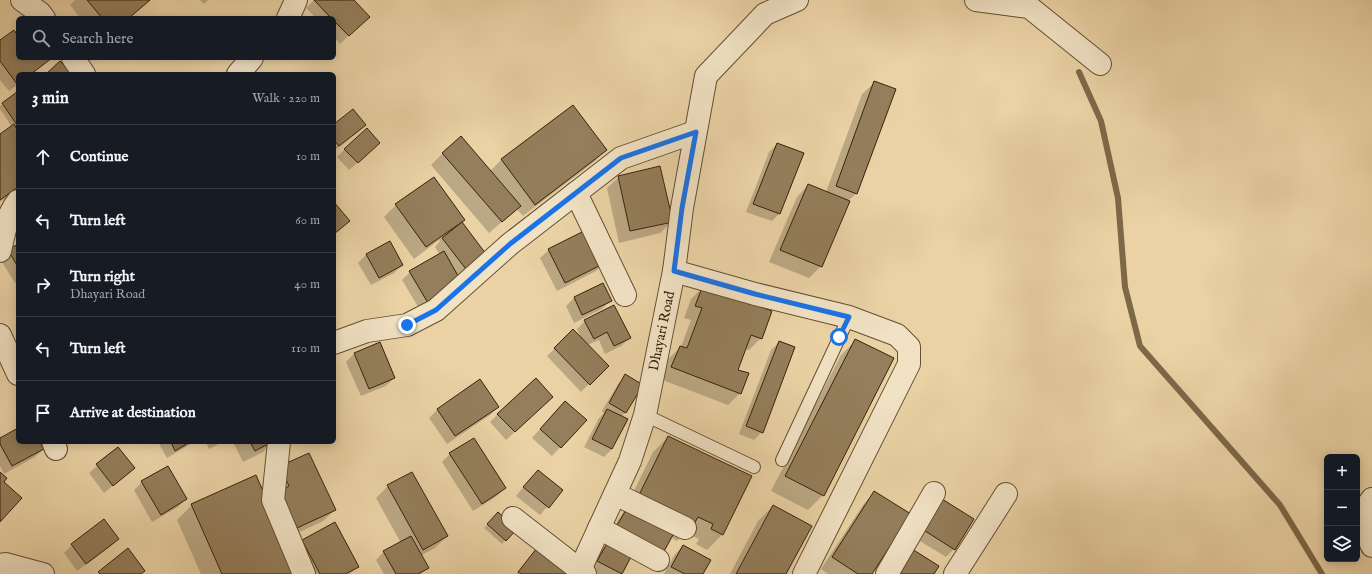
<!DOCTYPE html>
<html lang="en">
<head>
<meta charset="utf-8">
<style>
  body { margin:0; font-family:"IM FELL English",serif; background:#242831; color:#f1f3f6 }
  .controls { position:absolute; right:12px; bottom:12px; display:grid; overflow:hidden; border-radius:6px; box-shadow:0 2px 10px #0003 }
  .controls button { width:36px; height:36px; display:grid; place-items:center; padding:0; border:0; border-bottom:1px solid #363941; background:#171b24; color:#f1f3f6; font:20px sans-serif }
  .stop { position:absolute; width:12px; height:12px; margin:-9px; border:3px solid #1a73e8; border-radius:50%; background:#fff }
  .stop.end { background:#1a73e8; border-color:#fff; box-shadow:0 1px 4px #0008 }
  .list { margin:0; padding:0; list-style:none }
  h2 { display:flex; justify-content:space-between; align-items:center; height:52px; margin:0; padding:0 16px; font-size:17px }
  h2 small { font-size:13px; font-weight:400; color:#9ea1a6 }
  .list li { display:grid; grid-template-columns:26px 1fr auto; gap:12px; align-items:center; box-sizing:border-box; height:64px; padding:0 16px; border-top:1px solid #363941 }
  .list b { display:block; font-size:15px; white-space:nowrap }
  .list p { margin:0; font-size:13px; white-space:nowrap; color:#9ea1a6 }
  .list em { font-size:13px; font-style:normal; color:#9ea1a6 }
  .icon { flex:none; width:22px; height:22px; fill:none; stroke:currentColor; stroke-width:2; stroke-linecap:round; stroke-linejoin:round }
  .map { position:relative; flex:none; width:1372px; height:574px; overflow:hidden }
  .search { position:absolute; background:#171b24; box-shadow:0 2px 10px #0003; left:16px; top:16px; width:320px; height:44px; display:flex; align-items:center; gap:10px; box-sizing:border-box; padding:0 14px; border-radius:6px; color:#9ea1a6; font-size:15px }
  .panel { position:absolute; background:#171b24; box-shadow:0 2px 10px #0003; left:16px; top:72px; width:320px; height:372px; border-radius:6px }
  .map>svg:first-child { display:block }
</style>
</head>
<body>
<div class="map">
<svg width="1372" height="574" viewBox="0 0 1372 574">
  <rect width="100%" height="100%" fill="#ead2a5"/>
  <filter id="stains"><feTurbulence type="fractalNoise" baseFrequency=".005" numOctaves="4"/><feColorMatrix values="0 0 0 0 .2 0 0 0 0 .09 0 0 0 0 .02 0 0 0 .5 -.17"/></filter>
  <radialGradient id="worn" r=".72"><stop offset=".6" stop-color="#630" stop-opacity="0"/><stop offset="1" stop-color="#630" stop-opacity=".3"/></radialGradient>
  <g fill="#0003">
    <polygon points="75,0 151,0 129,18 80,18 70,5"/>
    <polygon points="200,0 208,0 204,4"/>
    <polygon points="314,0 353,0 368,17 340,44 334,37 334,18 316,18 306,8"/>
    <polygon points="18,37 18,58 51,58 32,74 18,74 18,84 9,91 0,80 0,41"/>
    <polygon points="874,83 857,193 849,200 821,266 809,278 769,262 797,197 808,185 826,192 862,94"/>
    <polygon points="17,94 18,96 18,124 14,127 18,132 18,190 0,202 0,135 12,127 0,109 0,106"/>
    <polygon points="572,106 606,150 594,162 523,216 517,209 489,233 431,165 443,153 490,171 501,160"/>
    <polygon points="365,124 357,133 334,151 334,126"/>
    <polygon points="777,144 780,213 772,221 746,212 769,152"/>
    <polygon points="345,149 371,151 349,170 337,157"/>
    <polygon points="619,177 672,222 660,233 619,243 607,188"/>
    <polygon points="396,205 463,220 457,226 488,258 420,310 402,280 410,272 440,255 435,247 440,241 439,240 414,259 384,217"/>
    <polygon points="390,242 402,265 394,273 371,285 358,263 366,255"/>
    <polygon points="18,245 18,282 15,283 0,259"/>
    <polygon points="549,250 604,263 596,271 557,291 540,258"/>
    <polygon points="602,284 610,301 602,309 574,323 566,306 574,298"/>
    <polygon points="703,287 761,338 749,350 745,349 737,370 740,393 728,405 660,379 668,359 681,347 691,320 684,318 691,299"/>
    <polygon points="585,321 630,338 621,346 605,354 599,340 587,345 607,366 581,392 547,356 573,331 581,338 577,329"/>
    <polygon points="856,340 823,495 808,510 771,491 841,355"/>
    <polygon points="779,342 762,432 754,440 739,434 771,350"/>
    <polygon points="354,354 394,378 386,386 361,396 346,362"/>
    <polygon points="626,376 626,412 621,417 612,449 604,457 584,447 599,418 604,413 602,411 618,384"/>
    <polygon points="480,381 498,407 490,415 447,444 429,418 437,410"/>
    <polygon points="544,405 506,440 490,422 498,414"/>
    <polygon points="557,410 585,420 552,456 532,438"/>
    <polygon points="18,429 18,442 39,442 43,449 35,457 4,474 0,466 0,439"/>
    <polygon points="668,437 751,477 722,535 707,550 696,544 699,539 685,533 677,541 670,537 608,538 619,518 623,513 653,452"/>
    <polygon points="158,442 194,442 167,458"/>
    <polygon points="206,442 223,442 209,449"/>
    <polygon points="233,442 272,442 263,452 243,462"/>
    <polygon points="118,448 134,468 104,493 89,473"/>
    <polygon points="450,454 505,488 497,496 473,511 442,462"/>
    <polygon points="280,467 335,510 323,521 285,539 298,574 201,574 177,520 192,505 268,504"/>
    <polygon points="530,479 562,490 540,515 516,496"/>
    <polygon points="142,482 186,499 178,507 152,522 134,490"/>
    <polygon points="388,486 447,536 435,548 420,556 427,568 421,574 384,574 376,560 384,552 401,543 376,498"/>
    <polygon points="874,493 871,574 828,574 821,569 863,505"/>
    <polygon points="773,506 785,574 730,574 758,521"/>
    <polygon points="934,508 973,520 954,549 946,557 915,538"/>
    <polygon points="498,514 515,529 502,544 484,528"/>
    <polygon points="118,539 110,547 77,571 64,553 72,545"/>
    <polygon points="303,541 358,566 350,574 308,574 294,549"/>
    <polygon points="608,543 631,556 621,574 598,574 590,570 600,551"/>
    <polygon points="540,546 565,574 516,574"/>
    <polygon points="683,546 702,574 664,574 675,554"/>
  </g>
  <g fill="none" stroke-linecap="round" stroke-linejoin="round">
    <polyline stroke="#7d6848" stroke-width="6" points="1079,72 1101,121 1118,198 1125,287 1140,346 1280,505 1322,574"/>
  </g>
  <g fill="#947e5b" stroke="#36230b">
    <polygon points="87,0 150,0 129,18 102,18"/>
    <polygon points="314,0 354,0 370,17 349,36 334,21 334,18 331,18"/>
    <polygon points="14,30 18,36 18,58 52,58 31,74 18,74 17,84 0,61 0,40"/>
    <polygon points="60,61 72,74 46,74"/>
    <polygon points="874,81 896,89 857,194 836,186"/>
    <polygon points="17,92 18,124 17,125 2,103"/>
    <polygon points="573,105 607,150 535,205 501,159"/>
    <polygon points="353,109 366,125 339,146 334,140 334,124"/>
    <polygon points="14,124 18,131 18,187 0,200 0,134"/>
    <polygon points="367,128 380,143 358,163 344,149"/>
    <polygon points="461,136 521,206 502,222 442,153"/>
    <polygon points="777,143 804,153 780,214 753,204"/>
    <polygon points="660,166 673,222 630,231 618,176"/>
    <polygon points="434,177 465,220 426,247 395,204"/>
    <polygon points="808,184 850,201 822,267 780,250"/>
    <polygon points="334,202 350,221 334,234"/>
    <polygon points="462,222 489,258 469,273 442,238"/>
    <polygon points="588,229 605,263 565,283 548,249"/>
    <polygon points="390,241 403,265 379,278 366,254"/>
    <polygon points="18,244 18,267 8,250"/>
    <polygon points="444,251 462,283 428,303 409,271"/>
    <polygon points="603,283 612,301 582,315 574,297"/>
    <polygon points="703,285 772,311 762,339 751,335 738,370 749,373 741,394 671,367 680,346 687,348 702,308 695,306"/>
    <polygon points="614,305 631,338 614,346 607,332 594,339 584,320"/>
    <polygon points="573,329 609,366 590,385 554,348"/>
    <polygon points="855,339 894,358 824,496 785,476"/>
    <polygon points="779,341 795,347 763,433 746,426"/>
    <polygon points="380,342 395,378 369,389 354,353"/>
    <polygon points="625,374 643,385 626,413 609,403"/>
    <polygon points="536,378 553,397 515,432 497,414"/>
    <polygon points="480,379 499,407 455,436 437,409"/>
    <polygon points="565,401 587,420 561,448 540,429"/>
    <polygon points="607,409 628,419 612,449 592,439"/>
    <polygon points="18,428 18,442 40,442 44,449 12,466 0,444 0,438"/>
    <polygon points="668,436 752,476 723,535 711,529 713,524 698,517 693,526 637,499"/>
    <polygon points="474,438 506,488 482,504 449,453"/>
    <polygon points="171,442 190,442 175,451"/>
    <polygon points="250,442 272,442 255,451"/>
    <polygon points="118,447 135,468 113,486 96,464"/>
    <polygon points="309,453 336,510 297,528 280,491 289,486 280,466"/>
    <polygon points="168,466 187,499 161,515 141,481"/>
    <polygon points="538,470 563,490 549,508 523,487"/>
    <polygon points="0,472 7,478 4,482 22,498 0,522"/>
    <polygon points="412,472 448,536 423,550 387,485"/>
    <polygon points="256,475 299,574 222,574 191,504"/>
    <polygon points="874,491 911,514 872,574 858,574 832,557"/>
    <polygon points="942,499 974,519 955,550 922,529"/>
    <polygon points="773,505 812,526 786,574 736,574"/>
    <polygon points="627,508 674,533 662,555 615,529"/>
    <polygon points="498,512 517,529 506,541 487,524"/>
    <polygon points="104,519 119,539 86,564 71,544"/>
    <polygon points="335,522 359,567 345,574 320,574 302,540"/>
    <polygon points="411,536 429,568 418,574 396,574 383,551"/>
    <polygon points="608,542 632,555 622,574 597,561"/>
    <polygon points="540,544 571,568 566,574 522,574 518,572"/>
    <polygon points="683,545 711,560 703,574 685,574 671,567"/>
    <polygon points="128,548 145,571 141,574 100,574 98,572"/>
    <polygon points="912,549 939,566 934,574 896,574"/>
  </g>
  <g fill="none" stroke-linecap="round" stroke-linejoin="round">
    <g stroke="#634f32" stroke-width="14">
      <g id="service">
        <polyline points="645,415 754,467"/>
        <polyline points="782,460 849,317"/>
      </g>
    </g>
    <g stroke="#634f32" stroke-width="24">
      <g id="minor">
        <polyline points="22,0 40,13 44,18"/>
        <polyline points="976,0 1029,7 1100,64"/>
        <polyline points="288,18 294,5 296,0"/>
        <polyline points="73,58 84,74"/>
        <polyline points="238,74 252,58"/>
        <polyline points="576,193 625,295"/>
        <path d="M0 251C4 234 7 214 18 201"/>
        <polyline points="674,271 755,294 849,317 897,335 909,347 909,364 804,574"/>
        <polyline points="0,335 18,374"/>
        <polyline points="334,343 367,331 407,325 436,310 510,244 621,158 695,132"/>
        <polyline points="53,442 56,449"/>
        <polyline points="279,442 273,500 304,574"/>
        <polyline points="615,494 685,528"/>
        <path d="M1372 499C1357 518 1364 526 1372 546"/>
        <polyline points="513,518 585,574"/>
        <polyline points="599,528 658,560"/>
        <polyline points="0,565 6,564 43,574"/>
        <polyline points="578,574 630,461 645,415 674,271 682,208 706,76 765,14 797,0"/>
        <polyline points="887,574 934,493"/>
        <polyline points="955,574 1006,494"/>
      </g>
    </g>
    <use href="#service" stroke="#f1e2c4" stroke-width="12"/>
    <use href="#minor" stroke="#f1e2c4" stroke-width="22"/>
  </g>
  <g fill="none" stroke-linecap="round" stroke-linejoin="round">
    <polyline stroke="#1a73e8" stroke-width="5" points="407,325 436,310 510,244 621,158 696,132 682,208 674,271 755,294 849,317 839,337"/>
  </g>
  <g text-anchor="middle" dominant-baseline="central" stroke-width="3.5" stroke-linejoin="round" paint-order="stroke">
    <g font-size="14" fill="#36230b" stroke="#f1e2c4">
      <text transform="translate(662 331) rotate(-78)">Dhayari Road</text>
    </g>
  </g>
  <rect width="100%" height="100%" filter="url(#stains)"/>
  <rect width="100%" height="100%" fill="url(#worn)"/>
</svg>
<div class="controls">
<button>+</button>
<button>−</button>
<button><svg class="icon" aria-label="layers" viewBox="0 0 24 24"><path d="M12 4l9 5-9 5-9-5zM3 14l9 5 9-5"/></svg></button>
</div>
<div class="stop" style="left:839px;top:337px"></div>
<div class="stop end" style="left:407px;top:325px"></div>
<div class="search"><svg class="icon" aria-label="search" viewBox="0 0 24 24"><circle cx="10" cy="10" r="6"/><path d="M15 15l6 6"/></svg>Search here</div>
<section class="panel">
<h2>3 min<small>Walk · 220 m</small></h2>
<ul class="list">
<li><svg class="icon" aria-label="ahead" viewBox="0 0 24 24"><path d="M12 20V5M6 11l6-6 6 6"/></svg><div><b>Continue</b></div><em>10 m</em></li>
<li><svg class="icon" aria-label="left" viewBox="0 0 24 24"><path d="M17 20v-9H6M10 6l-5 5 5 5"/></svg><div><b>Turn left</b></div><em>60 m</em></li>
<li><svg class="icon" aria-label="right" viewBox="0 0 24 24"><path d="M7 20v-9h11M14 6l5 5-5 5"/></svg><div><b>Turn right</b><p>Dhayari Road</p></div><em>40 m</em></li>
<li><svg class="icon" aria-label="left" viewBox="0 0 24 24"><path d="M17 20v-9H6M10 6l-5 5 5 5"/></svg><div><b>Turn left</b></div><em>110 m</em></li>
<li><svg class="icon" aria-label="arrive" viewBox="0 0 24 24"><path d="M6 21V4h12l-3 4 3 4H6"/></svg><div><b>Arrive at destination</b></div></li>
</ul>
</section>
</div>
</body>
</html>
